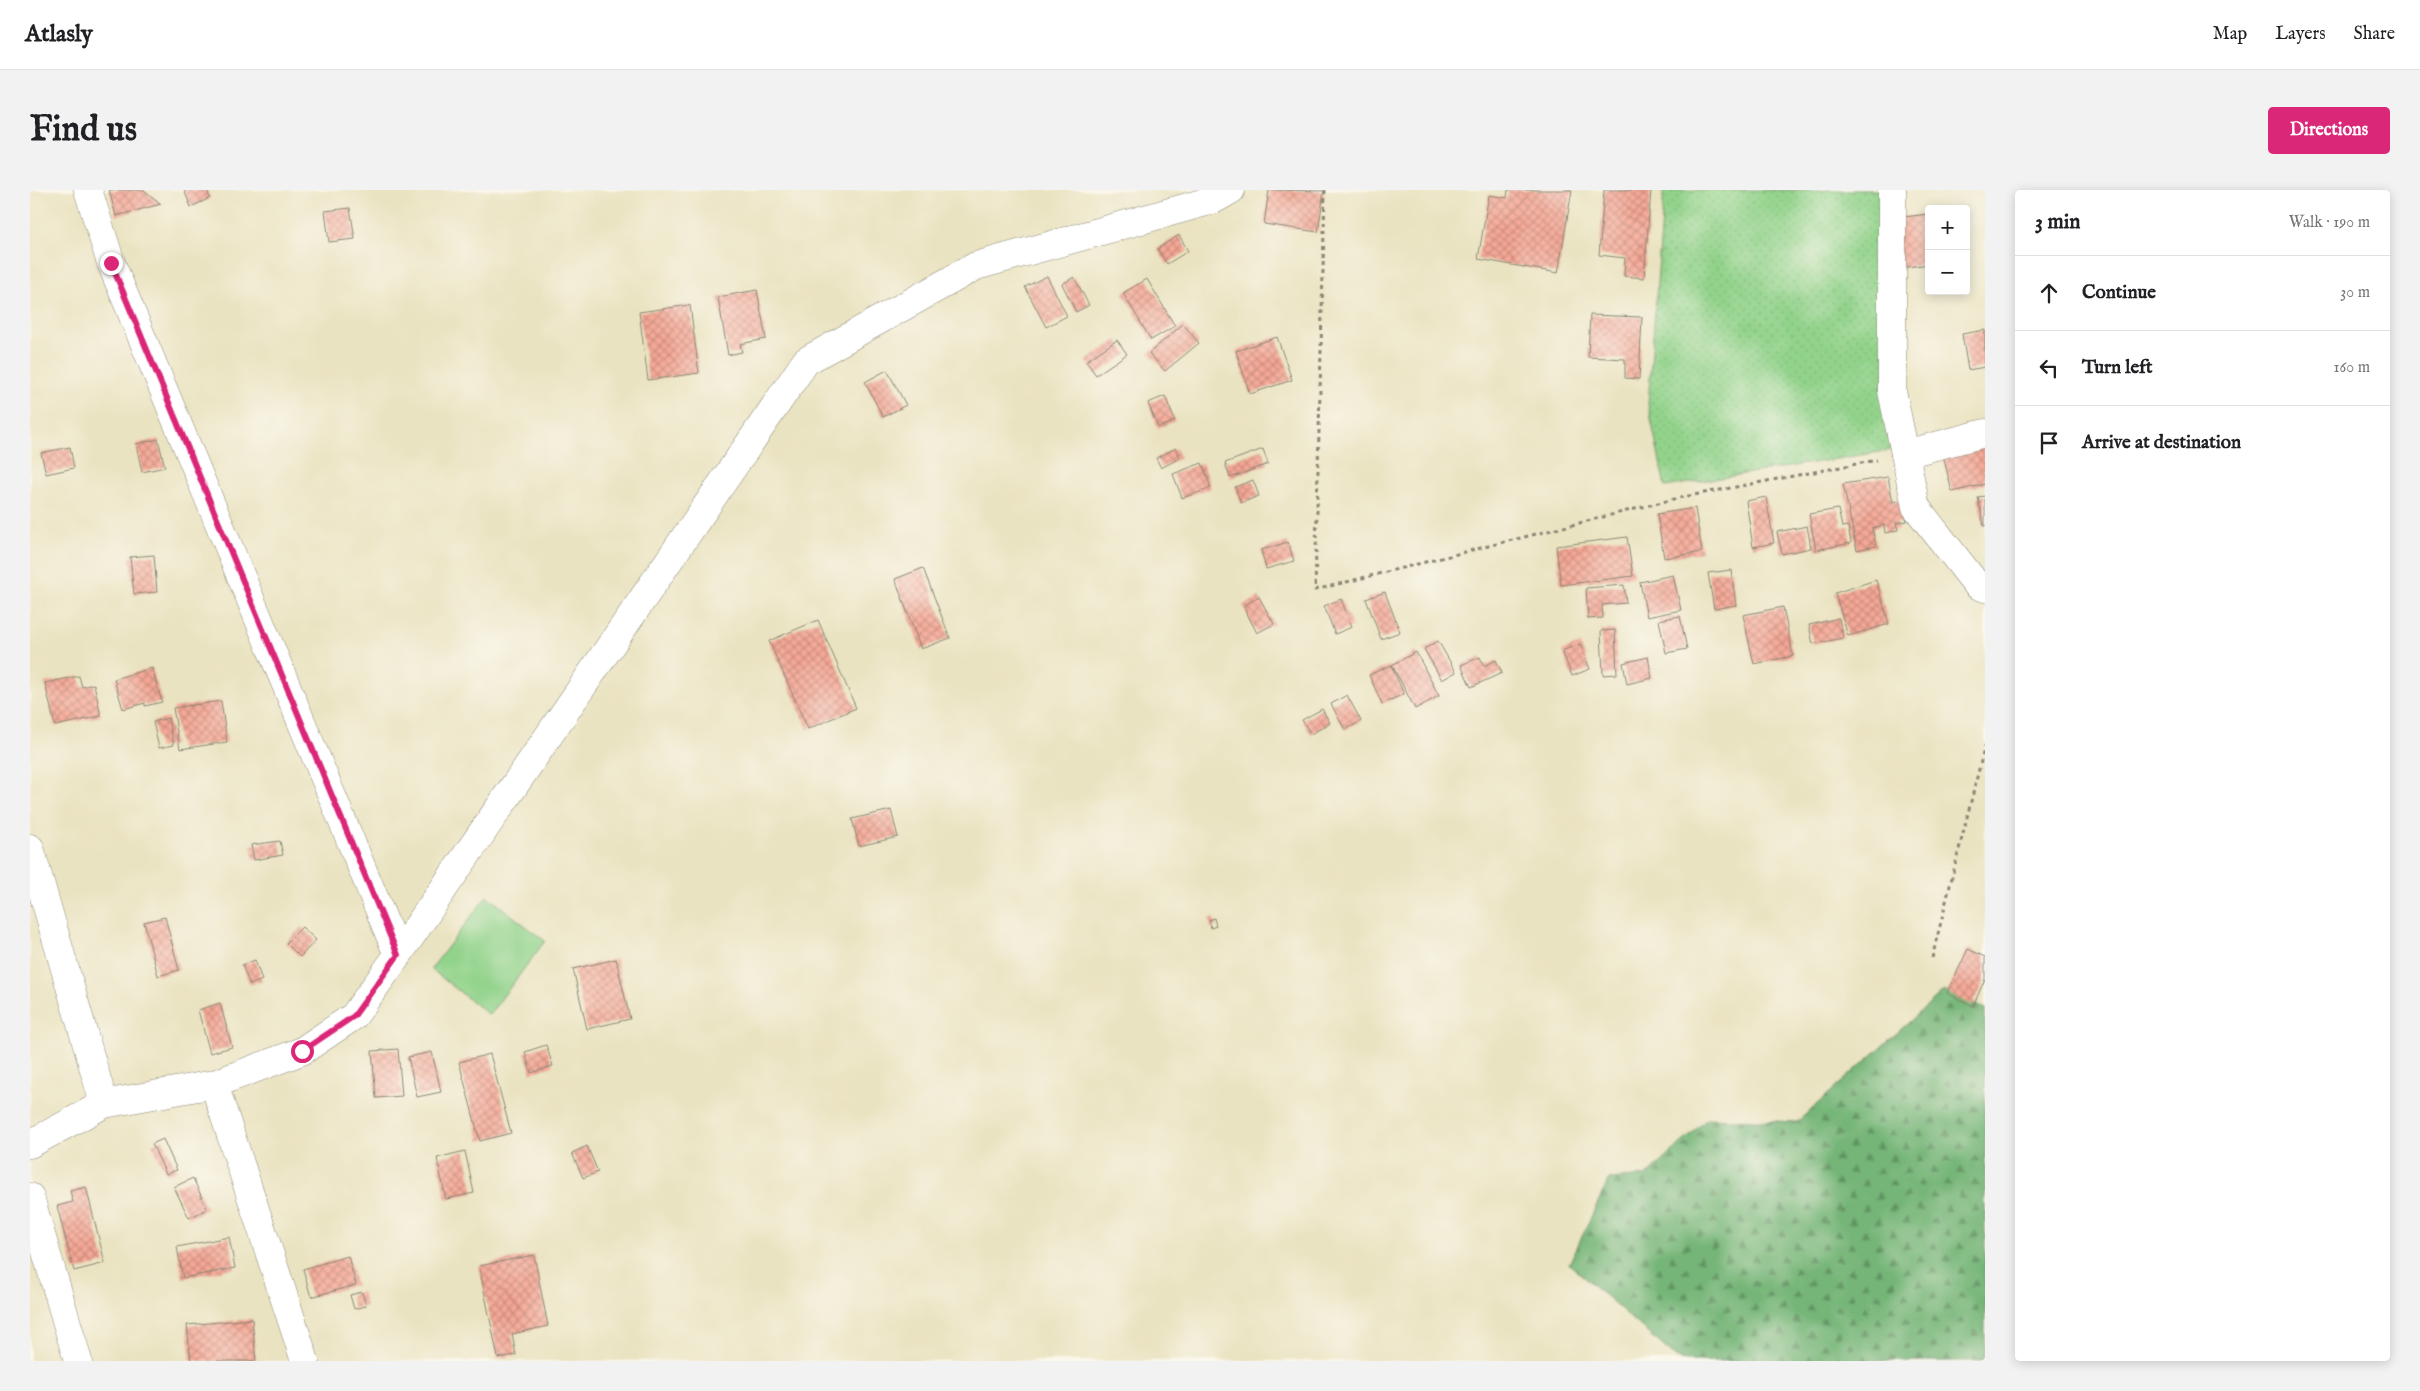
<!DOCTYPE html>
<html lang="en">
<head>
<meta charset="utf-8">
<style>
  body { margin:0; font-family:"IM FELL English",serif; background:#f2f2f2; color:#202124 }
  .controls { position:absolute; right:15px; top:15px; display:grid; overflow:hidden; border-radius:5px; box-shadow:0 2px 12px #0003 }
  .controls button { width:45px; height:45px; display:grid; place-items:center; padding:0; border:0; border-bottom:1px solid #e0e0e0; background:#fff; color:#202124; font:25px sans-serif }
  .stop { position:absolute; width:15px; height:15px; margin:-11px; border:4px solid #db2777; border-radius:50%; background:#fff }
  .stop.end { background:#db2777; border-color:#fff; box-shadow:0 1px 5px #0008 }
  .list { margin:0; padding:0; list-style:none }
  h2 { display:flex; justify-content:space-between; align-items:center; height:65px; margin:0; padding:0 20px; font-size:21px }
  h2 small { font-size:16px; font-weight:400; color:#757577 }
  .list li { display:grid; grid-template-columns:32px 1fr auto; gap:15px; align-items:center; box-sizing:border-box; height:75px; padding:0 20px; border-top:1px solid #e0e0e0 }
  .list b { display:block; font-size:19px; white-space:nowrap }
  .list em { font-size:16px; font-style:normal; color:#757577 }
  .icon { flex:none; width:28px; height:28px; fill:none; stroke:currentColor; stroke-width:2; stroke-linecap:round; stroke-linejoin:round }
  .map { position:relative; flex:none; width:1955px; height:1171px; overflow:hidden; border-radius:5px }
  header { display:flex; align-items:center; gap:30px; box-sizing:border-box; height:70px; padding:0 25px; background:#fff; border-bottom:1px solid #e0e0e0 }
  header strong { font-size:24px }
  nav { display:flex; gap:28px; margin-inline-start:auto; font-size:18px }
  .intro { display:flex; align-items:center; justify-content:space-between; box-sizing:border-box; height:120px; padding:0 30px }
  h1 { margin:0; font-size:35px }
  .button { padding:12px 22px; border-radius:5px; background:#db2777; color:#fff; font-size:18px; font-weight:700 }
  main { display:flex; gap:30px; padding:0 30px }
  aside { flex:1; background:#fff; border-radius:5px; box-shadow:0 2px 12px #0003 }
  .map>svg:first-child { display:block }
</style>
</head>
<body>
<header>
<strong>Atlasly</strong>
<nav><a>Map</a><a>Layers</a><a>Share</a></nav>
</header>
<div class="intro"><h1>Find us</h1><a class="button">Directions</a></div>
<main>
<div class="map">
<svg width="1955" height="1171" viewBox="0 0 1955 1171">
  <defs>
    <pattern id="grass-dots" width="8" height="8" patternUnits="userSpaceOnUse" patternTransform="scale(1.25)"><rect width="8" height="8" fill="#92d38b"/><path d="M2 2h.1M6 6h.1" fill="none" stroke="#7eb578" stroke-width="1.8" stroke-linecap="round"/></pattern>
    <pattern id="forest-firs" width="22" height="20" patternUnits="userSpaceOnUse" patternTransform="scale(1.25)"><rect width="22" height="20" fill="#75b577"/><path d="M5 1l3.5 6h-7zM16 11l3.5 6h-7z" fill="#609362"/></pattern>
    <pattern id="building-cross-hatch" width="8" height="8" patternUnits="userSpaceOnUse" patternTransform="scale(1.25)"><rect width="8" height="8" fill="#f6a896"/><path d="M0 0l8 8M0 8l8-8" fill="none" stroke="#c7897b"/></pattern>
  </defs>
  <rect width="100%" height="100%" fill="#fbf7ec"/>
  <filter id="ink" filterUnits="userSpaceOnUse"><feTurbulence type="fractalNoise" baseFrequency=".02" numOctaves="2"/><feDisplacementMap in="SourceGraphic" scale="10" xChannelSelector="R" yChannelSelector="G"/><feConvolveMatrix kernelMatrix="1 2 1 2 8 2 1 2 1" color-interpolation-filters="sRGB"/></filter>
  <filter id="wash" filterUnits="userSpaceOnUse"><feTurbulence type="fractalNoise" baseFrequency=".0096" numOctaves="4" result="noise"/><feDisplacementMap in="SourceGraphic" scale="20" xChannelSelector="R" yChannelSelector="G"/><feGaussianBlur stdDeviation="1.12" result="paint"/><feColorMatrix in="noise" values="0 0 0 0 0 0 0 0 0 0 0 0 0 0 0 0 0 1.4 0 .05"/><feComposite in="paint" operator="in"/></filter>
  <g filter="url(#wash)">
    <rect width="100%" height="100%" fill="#eae3c1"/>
    <polygon fill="url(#grass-dots)" stroke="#5e7f5b" points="1634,0 1866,0 1861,260 1635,297 1618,214"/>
    <polygon fill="url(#forest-firs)" stroke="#507051" points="1914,801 1955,819 1955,1171 1660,1171 1647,1168 1539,1074 1579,989 1616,986 1678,928 1767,932"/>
    <polygon fill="#92d38b" stroke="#5e7f5b" points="457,706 515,751 459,825 401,779"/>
    <g id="blocks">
      <g fill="url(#building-cross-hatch)">
        <polygon points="79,0 114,0 131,14 86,26"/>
        <polygon points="154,0 177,0 180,8 161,17"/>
        <polygon points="1239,0 1294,1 1288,42 1234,34"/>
        <polygon points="1478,0 1542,0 1528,83 1448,69 1459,5 1477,8"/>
        <polygon points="1574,0 1621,0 1614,88 1594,86 1595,68 1569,65"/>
        <polygon points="320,18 325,49 299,52 295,21"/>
        <polygon points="1899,24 1899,74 1871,78 1865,28"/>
        <polygon points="1149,45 1158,61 1137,74 1127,59"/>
        <polygon points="1017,86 1037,126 1016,137 995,97"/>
        <polygon points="1044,87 1059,115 1046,122 1032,94"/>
        <polygon points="1117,89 1145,136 1121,150 1093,103"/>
        <polygon points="727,100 736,149 710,154 712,162 698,165 688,107"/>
        <polygon points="660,115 669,183 618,190 609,122"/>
        <polygon points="1560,125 1612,127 1609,189 1595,188 1595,169 1558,167"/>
        <polygon points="1153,134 1169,153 1135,181 1119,163"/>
        <polygon points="1955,140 1955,177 1938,180 1932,144"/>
        <polygon points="1247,147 1262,190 1220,204 1206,161"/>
        <polygon points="1087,150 1097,164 1066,185 1056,171"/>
        <polygon points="857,180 876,215 853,227 835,192"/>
        <polygon points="1135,206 1145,231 1128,238 1118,213"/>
        <polygon points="128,249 135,277 112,282 106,254"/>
        <polygon points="1955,255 1955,294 1922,302 1913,265"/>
        <polygon points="40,257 44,278 16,284 11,263"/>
        <polygon points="1146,258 1150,268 1131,278 1126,268"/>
        <polygon points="1233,259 1238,274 1200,288 1195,273"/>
        <polygon points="1172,273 1181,298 1152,308 1143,284"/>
        <polygon points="1858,287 1863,312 1872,310 1877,331 1866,333 1868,340 1855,343 1854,335 1842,338 1846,356 1827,360 1813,294"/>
        <polygon points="1223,290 1229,306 1211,313 1205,297"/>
        <polygon points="1955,306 1955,336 1954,336 1948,307"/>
        <polygon points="1736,307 1744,353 1723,357 1716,311"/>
        <polygon points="1665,318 1672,362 1634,368 1627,324"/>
        <polygon points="1808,319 1812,337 1818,336 1821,353 1786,360 1779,324"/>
        <polygon points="1777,336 1781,358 1752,364 1747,342"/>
        <polygon points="1597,347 1603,386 1531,395 1526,356"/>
        <polygon points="1258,352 1264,371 1236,379 1231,360"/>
        <polygon points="124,365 127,402 104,404 100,367"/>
        <polygon points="893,378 920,448 891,459 865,389"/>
        <polygon points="1701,380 1706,415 1684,419 1678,383"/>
        <polygon points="1643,385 1651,420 1617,427 1610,392"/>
        <polygon points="1846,390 1859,434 1818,446 1805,403"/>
        <polygon points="1594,395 1596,413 1572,415 1573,428 1558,429 1556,398"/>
        <polygon points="1355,402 1370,442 1351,449 1336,409"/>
        <polygon points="1229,407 1244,434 1227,443 1213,416"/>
        <polygon points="1311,409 1322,437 1305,444 1294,416"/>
        <polygon points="1753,417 1763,466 1724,474 1713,425"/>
        <polygon points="1650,426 1657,459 1636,463 1629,430"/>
        <polygon points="1809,428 1813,448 1783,454 1779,435"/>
        <polygon points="788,430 826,518 778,539 739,451"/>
        <polygon points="1585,440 1587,484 1573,485 1571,441"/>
        <polygon points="1408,451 1426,482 1412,490 1394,459"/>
        <polygon points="1550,454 1560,479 1542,486 1532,461"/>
        <polygon points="1386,462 1409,506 1385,519 1362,475"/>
        <polygon points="1450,467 1454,476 1466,470 1472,483 1441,497 1431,475"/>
        <polygon points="1618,467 1622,488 1597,494 1593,473"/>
        <polygon points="1361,475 1374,504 1352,514 1339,485"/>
        <polygon points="122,478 132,512 115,516 115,513 93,519 84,489"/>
        <polygon points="49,486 52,497 64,494 71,526 25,536 15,493"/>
        <polygon points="1317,505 1331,531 1315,540 1301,514"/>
        <polygon points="191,511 197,552 150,559 143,518"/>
        <polygon points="1292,519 1300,533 1281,544 1272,530"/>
        <polygon points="138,528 144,555 129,558 123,532"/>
        <polygon points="861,620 868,647 829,656 822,629"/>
        <polygon points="250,651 253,665 224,670 221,655"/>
        <polygon points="135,727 149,780 128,786 114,732"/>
        <polygon points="1184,728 1186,736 1181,738 1179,730"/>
        <polygon points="272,737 286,750 270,767 256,753"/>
        <polygon points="1938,759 1955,767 1955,789 1943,816 1917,803"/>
        <polygon points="586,769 600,829 557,839 543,779"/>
        <polygon points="225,770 232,790 220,795 212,775"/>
        <polygon points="190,813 202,857 180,863 168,820"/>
        <polygon points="516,855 523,876 501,883 495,862"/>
        <polygon points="368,859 372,906 346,908 342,861"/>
        <polygon points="402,862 411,902 387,907 378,867"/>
        <polygon points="460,864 481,943 450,951 429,872"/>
        <polygon points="133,949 147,980 136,984 122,954"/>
        <polygon points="557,956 568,982 553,988 542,963"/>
        <polygon points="435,961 444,1003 416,1009 407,968"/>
        <polygon points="163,988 177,1019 159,1028 144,997"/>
        <polygon points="56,997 75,1073 44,1081 27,1016 43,1012 40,1001"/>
        <polygon points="199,1047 205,1078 153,1088 147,1057"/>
        <polygon points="504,1065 518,1136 482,1144 486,1165 468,1168 449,1076"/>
        <polygon points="318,1066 326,1095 281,1107 273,1079"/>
        <polygon points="332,1102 336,1116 324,1119 320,1105"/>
        <polygon points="222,1129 226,1171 161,1171 157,1135"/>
      </g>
    </g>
  </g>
  <g filter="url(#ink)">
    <use href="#blocks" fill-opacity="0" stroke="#8a8776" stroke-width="1"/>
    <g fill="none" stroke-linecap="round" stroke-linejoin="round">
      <g stroke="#8a8776" stroke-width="29">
        <g id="minor">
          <polyline points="58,0 81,73 368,765"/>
          <polyline points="1862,0 1862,201 1886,317 1947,395 1955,398"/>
          <polyline points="1875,264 1955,243"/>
          <polyline points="0,658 74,914"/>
          <polyline points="184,894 275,1171"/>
          <polyline points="0,954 74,914 184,894 272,861 324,826 368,765 776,171 946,76 1183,10 1201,0"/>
          <polyline points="0,1007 48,1171"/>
        </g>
      </g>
      <g stroke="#8a8776" stroke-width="3" stroke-dasharray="4 4" stroke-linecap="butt">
        <polyline points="1295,0 1285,400 1648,308 1847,270"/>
        <polyline points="1902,768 1955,555"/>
      </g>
      <use href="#minor" stroke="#fff" stroke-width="28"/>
    </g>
  </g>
  <g fill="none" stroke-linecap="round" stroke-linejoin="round" filter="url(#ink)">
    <polyline stroke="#db2777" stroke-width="6" points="81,73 368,765 324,826 272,861"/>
  </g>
</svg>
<div class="controls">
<button>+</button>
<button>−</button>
</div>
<div class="stop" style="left:272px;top:861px"></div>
<div class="stop end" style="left:81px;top:73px"></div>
</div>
<aside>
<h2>3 min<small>Walk · 190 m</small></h2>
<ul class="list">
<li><svg class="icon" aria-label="ahead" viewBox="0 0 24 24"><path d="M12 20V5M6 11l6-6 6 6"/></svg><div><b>Continue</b></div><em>30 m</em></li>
<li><svg class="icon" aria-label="left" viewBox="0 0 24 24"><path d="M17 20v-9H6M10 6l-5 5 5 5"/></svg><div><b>Turn left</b></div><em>160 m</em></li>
<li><svg class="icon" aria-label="arrive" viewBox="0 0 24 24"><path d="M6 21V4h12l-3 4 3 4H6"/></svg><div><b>Arrive at destination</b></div></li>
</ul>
</aside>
</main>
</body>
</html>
